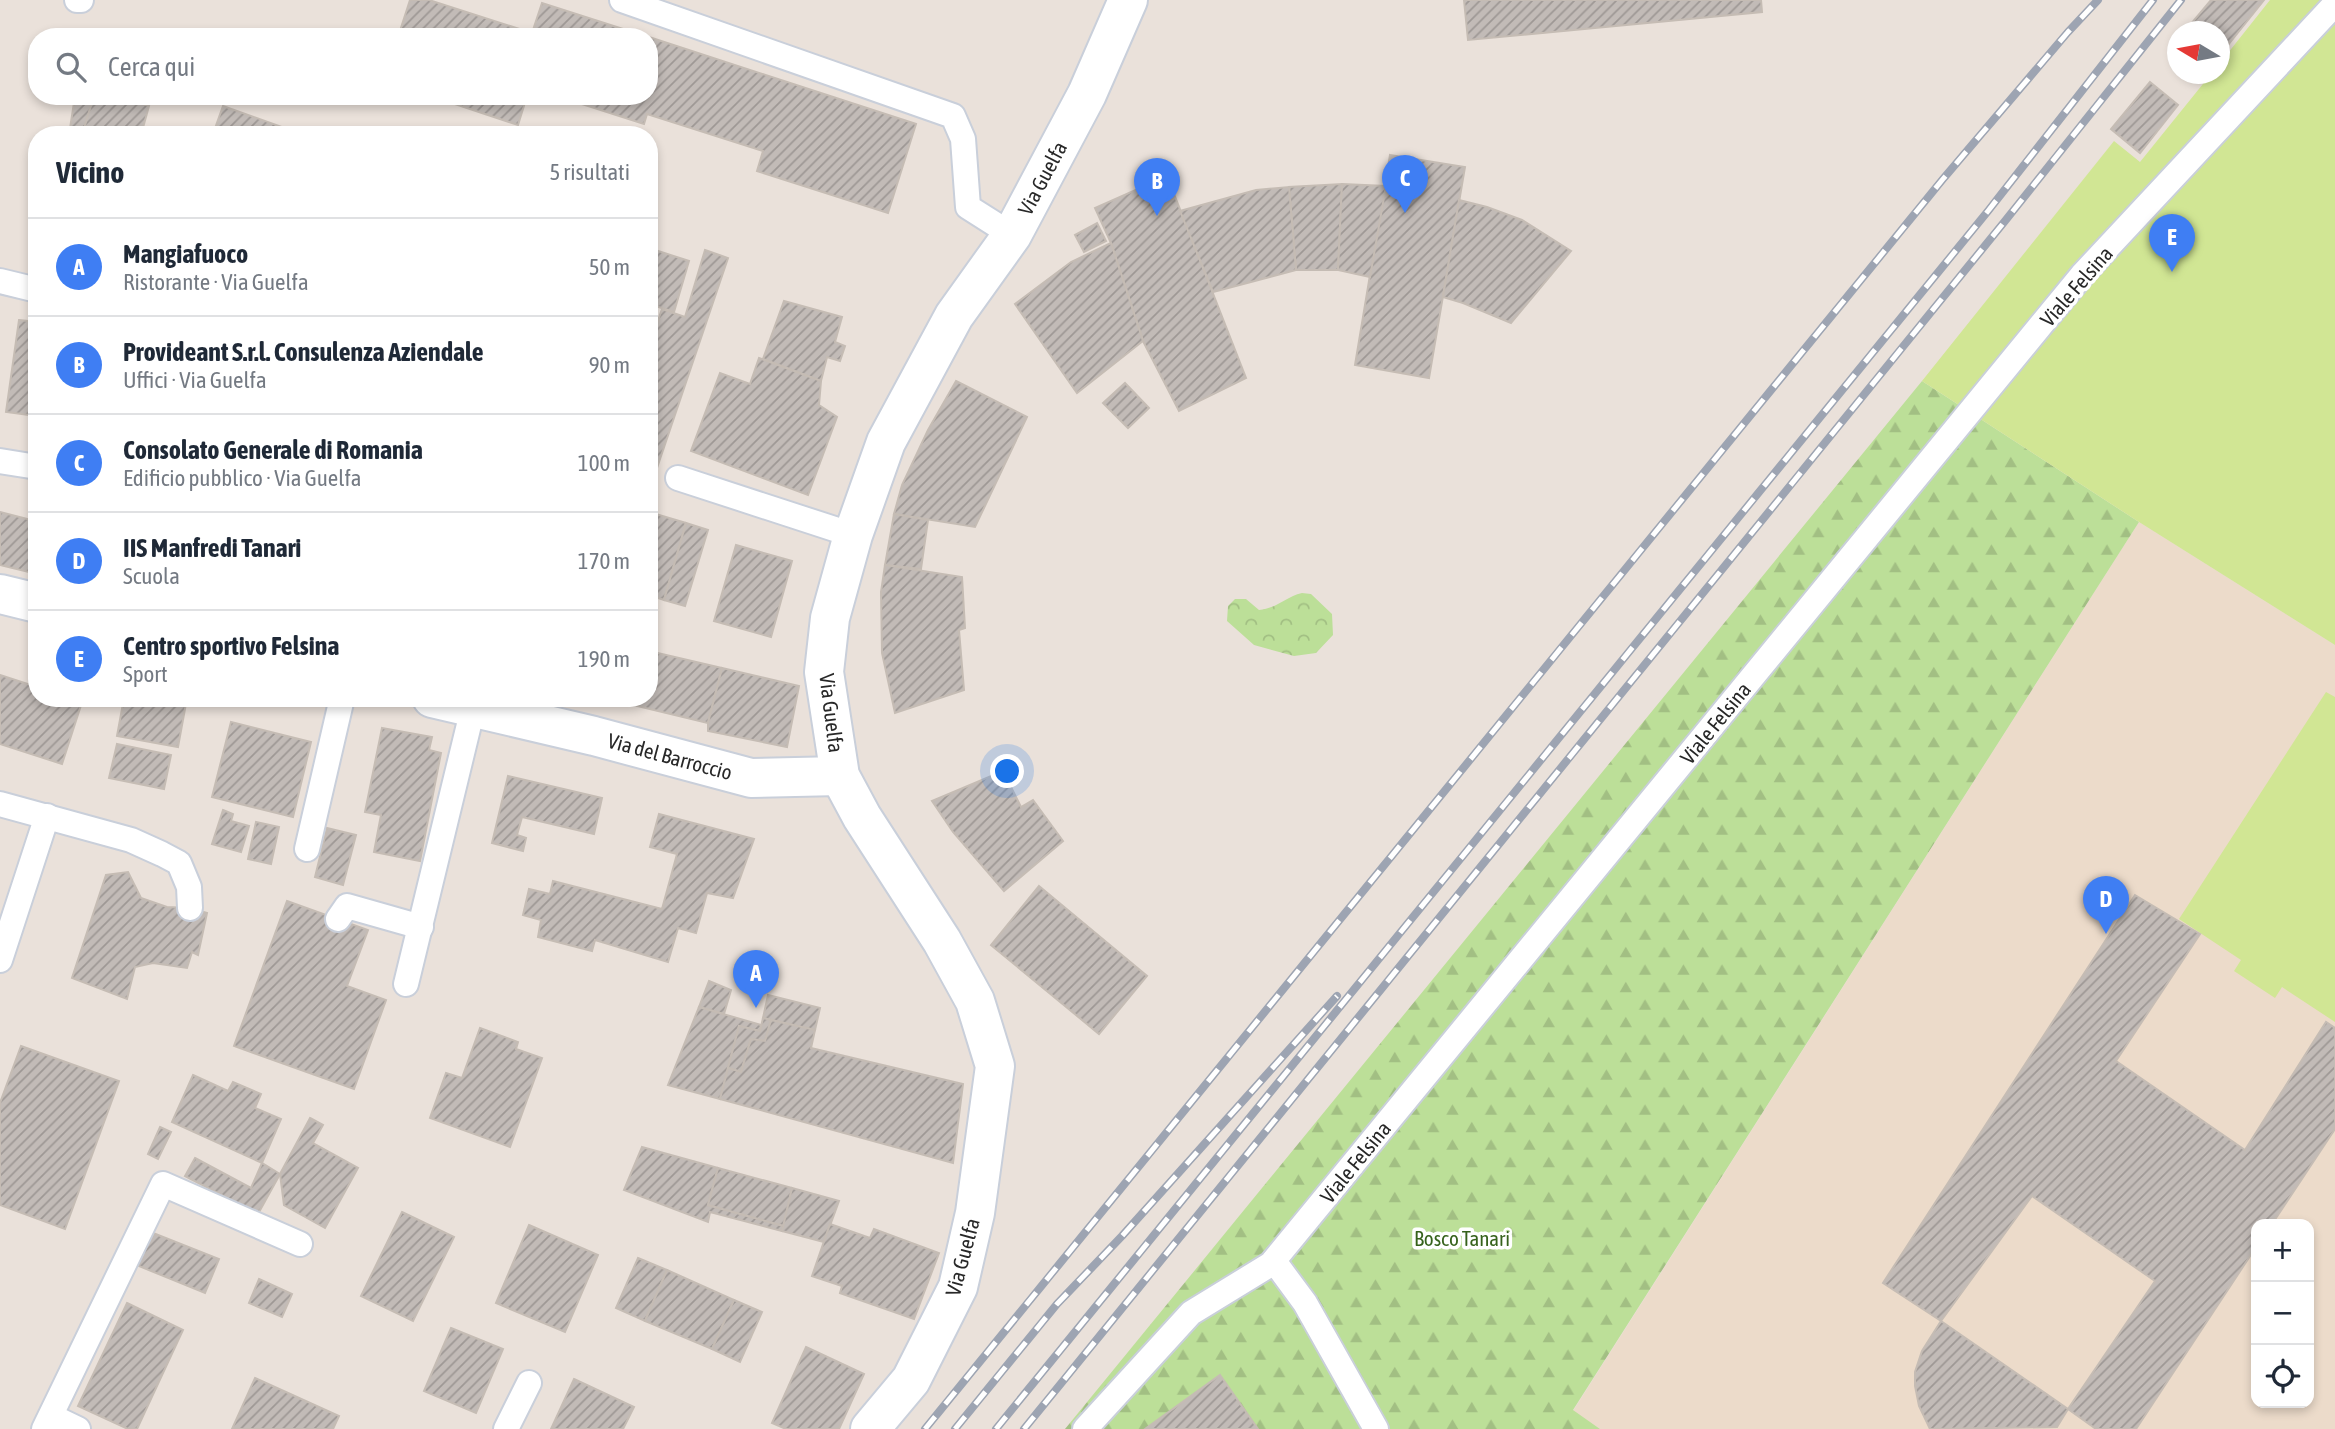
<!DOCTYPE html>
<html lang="it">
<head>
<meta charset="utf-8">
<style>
  body { margin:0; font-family:"Asap Condensed",sans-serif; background:#f6f6f7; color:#1f2937 }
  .controls { position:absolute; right:21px; bottom:21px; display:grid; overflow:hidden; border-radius:14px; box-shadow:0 4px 10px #0003 }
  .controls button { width:63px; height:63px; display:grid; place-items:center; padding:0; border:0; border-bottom:2px solid #e0e1e3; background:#fff; color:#1f2937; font:35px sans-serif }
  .compass { position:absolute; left:2167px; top:21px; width:63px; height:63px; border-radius:50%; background:#fff; box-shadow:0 4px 10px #0003; rotate:280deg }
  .you { position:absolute; left:1008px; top:772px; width:24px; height:24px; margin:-18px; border:5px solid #fff; border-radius:50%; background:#1a73e8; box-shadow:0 0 0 10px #1a73e833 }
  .badge { display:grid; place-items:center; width:46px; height:46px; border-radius:50%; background:#3f7ef3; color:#fff; font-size:23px; font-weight:700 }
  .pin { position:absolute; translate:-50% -58px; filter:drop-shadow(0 2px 4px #0008) }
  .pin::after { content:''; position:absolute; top:37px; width:24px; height:21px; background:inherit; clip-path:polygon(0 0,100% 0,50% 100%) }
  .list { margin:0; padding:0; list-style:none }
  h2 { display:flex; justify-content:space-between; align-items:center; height:91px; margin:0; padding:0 28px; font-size:30px }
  h2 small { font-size:23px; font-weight:400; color:#747a83 }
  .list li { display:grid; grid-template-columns:46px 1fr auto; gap:21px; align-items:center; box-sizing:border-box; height:98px; padding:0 28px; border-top:2px solid #e0e1e3 }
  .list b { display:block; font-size:26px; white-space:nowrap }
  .list p { margin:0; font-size:23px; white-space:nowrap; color:#747a83 }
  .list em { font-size:23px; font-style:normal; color:#747a83 }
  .icon { flex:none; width:38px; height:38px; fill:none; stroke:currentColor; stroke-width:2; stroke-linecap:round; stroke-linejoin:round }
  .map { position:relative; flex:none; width:2335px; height:1429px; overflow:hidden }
  .search { position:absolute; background:#fff; box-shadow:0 4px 10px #0003; left:28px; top:28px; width:630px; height:77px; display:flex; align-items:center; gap:18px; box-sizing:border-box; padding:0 24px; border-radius:28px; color:#747a83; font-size:26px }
  .panel { position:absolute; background:#fff; box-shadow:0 4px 10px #0003; left:28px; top:126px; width:630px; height:581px; border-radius:28px }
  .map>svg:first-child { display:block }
</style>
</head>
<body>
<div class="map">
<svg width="2335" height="1429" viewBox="0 0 2335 1429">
  <defs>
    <pattern id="forest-firs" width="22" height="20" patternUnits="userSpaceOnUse" patternTransform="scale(1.75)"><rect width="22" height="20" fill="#bcdf98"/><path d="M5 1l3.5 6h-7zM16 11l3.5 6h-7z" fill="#a2bf83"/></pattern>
    <pattern id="park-crowns" width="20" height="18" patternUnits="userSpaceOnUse" patternTransform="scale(1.75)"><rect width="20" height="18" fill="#bcdf98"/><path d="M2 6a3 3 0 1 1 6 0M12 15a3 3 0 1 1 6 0" fill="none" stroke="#a2bf83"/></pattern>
    <pattern id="building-hatch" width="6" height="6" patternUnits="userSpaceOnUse" patternTransform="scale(1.75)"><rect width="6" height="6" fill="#c2bbb7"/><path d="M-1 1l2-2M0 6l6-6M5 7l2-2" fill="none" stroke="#9e9895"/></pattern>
  </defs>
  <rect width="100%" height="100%" fill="#eae1da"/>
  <path fill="#ecdbca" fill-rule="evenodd" d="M2139 522 2335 645V1429H1600L1573 1411ZM2256 1224H2309V1403H2256Z"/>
  <polygon fill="url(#forest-firs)" points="1922,381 2139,522 1573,1410 1600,1429 1065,1429"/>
  <path fill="url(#park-crowns)" d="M1302 593 1311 594 1332 614 1333 635 1316 653 1294 656 1254 645 1227 621 1228 606 1235 599H1246L1259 610C1278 608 1285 597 1302 593Z"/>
  <g fill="#d1e694">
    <polygon points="2270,0 2335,0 2335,645 2139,522 1922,381 2114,141 2140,162 2211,74 2220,74 2220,63"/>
    <polygon points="2326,692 2335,697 2335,1022 2282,987 2275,998 2234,971 2241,960 2179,919"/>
  </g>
  <g fill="url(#building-hatch)" stroke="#c5bcb4" stroke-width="2">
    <polygon points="410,0 429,0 532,33 542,3 648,37 398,37"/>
    <polygon points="1464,0 1761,0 1762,12 1468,40"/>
    <polygon points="2211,0 2264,0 2220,55 2220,32 2185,31"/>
    <polygon points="649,37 916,124 888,213 757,171 763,151 647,114 644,124 557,96 649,96"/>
    <polygon points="2150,82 2178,105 2140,153 2111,129"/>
    <polygon points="75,96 94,96 82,135 69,135"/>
    <polygon points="94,96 117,96 149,106 141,135 82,135"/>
    <polygon points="431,96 527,96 518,125"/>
    <polygon points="223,106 296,132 295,135 213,134"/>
    <polygon points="1390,155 1465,167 1429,378 1355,365"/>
    <polygon points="1167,176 1246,378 1179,411 1143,341 1111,243 1095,208"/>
    <polygon points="1342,184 1338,270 1296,270 1289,187"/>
    <polygon points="1342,184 1386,186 1370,277 1338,270"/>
    <polygon points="1289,187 1296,270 1213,292 1180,211 1256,190"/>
    <polygon points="1459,200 1487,207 1522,220 1571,251 1511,323 1463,303 1443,297"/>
    <polygon points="1097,223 1106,241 1084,252 1075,235"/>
    <polygon points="1111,243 1143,341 1077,393 1015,304 1071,262"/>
    <polygon points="649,248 689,261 674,312 649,304"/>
    <polygon points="705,250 728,258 657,468 649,465 649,346 662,309 685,317"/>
    <polygon points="784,301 842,317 835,342 845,346 840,361 827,357 821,381 763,359"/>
    <polygon points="19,320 37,322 37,416 6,412"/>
    <polygon points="759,358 821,381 819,405 837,417 808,495 691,451 720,373 750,384"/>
    <polygon points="956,381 1027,417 975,527 894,514 902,485 928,430"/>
    <polygon points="1125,383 1149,408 1128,428 1103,403"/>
    <polygon points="0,512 35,521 31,535 37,537 37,574 0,565"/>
    <polygon points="649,512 686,523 664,600 649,595"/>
    <polygon points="894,514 928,520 921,569 885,565"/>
    <polygon points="686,523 708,530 685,606 664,600"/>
    <polygon points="736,545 792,561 771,637 714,621"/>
    <polygon points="885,565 962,577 965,628 959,630 964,690 895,713 882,653 881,592"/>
    <polygon points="649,651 722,668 708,723 633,705 634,698 649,698"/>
    <polygon points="722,668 799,686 787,747 708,731 708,723"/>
    <polygon points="0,675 37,687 37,698 71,698 82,702 62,764 0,744"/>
    <polygon points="124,698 187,698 178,747 117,736"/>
    <polygon points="606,698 634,698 633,705"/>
    <polygon points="231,722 311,742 293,817 212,797"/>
    <polygon points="382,728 432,737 429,750 441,753 420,861 374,852 381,815 365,812"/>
    <polygon points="117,744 171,755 164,789 109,778"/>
    <polygon points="1003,771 1021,807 1033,800 1063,841 1004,891 953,832 932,801"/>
    <polygon points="508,776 602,798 594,834 522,817 517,835 526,838 523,851 492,843"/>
    <polygon points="223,810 233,814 231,821 249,826 241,852 212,844"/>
    <polygon points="659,814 754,839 733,898 707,893 696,933 678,928 668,962 595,940 592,951 538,937 541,920 523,915 529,889 550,894 553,881 662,909 677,854 650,847"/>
    <polygon points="256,822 279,827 271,864 248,859"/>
    <polygon points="327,828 356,835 343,885 315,877"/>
    <polygon points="128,872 141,898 167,907 190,908 207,913 198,955 192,952 187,968 153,963 135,967 127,999 72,978 106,875"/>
    <polygon points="1039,886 1147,976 1099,1034 991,945"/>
    <polygon points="2135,895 2200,934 2116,1061 2245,1150 2326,1022 2335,1028 2335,1129 2272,1224 2256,1224 2256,1247 2136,1429 2096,1429 2068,1409 2155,1281 2071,1223 2032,1196 1941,1321 1883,1283"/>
    <polygon points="287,901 368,930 347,986 386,1000 354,1089 234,1046"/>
    <polygon points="709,981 731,990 724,1014 699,1007"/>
    <polygon points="768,995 820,1008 815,1030 763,1018"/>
    <polygon points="699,1007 761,1025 760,1031 739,1026 720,1099 668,1085"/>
    <polygon points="763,1018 771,1020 765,1041 751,1039 741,1072 728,1068 739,1026 760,1031"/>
    <polygon points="771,1020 815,1030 811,1048 963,1084 953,1163 720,1099 728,1068 741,1072 751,1039 765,1041"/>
    <polygon points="480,1028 518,1042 516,1049 542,1058 510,1147 430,1118 446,1073 462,1078"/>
    <polygon points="21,1046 119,1081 65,1229 0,1205 0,1103"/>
    <polygon points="193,1075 228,1091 233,1082 261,1094 255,1108 281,1119 262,1163 172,1122"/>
    <polygon points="310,1118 323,1125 313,1143 358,1168 325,1228 284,1205 280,1174"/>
    <polygon points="160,1127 171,1132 158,1159 148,1154"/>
    <polygon points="642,1147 718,1168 708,1205 784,1226 782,1231 710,1212 708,1222 624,1190"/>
    <polygon points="195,1158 251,1188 262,1163 280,1174 258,1214 185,1176"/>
    <polygon points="718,1168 792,1188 784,1226 708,1205"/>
    <polygon points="792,1188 839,1201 824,1242 782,1231"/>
    <polygon points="402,1212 454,1237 413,1321 361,1296"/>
    <polygon points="830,1224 870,1238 874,1229 939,1253 914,1319 840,1293 842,1286 812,1276"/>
    <polygon points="529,1225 598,1255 565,1332 496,1303"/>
    <polygon points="148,1231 219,1259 205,1293 134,1264"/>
    <polygon points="638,1258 667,1270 645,1321 616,1308"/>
    <polygon points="667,1270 734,1300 712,1349 645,1321"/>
    <polygon points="259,1279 292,1294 282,1317 249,1303"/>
    <polygon points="734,1300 762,1312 740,1362 712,1349"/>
    <polygon points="127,1303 183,1330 137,1429 128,1429 78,1406"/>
    <polygon points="1941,1321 2068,1409 2057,1427 1930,1429 1919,1406 1915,1386 1915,1372 1922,1351"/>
    <polygon points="451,1328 503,1349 476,1413 424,1391"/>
    <polygon points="806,1347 864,1374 839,1429 786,1429 772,1423"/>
    <polygon points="1220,1375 1258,1429 1145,1429"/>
    <polygon points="255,1378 339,1416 333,1429 232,1429"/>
    <polygon points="574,1379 634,1407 623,1429 551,1429"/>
  </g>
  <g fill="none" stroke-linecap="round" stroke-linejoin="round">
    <g stroke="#c9cfda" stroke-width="28">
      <g id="lane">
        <polyline points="77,0 81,0"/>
        <polyline points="622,0 953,116 963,139 968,207 1012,235"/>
        <polyline points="0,281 37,290"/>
        <polyline points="0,461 37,467"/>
        <polyline points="678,478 853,535"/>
        <polyline points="0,804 131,840 162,854 179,863 189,887 190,908"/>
        <polyline points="307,849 342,698"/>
        <polyline points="338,919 347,906 421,927"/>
        <polyline points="0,960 47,816"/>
        <polyline points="406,984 473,708"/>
        <polyline points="1274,1261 1305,1303 1376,1429"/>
        <polyline points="51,1416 78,1429"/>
        <polyline points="44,1429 163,1184 300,1244"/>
        <polyline points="506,1429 529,1383"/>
        <polyline points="1085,1429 1191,1313 1271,1264 2082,275 2335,4"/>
      </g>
    </g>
    <g stroke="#c9cfda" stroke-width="42">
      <g id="street">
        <polyline points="0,594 37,603"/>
        <polyline points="432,698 594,736 751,778 840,776"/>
        <polyline points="870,1429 911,1380 958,1287 975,1213 995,1066 975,1001 942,941 862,817 840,776 824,672 830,618 853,535 886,442 954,316 1012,235 1087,94 1128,0"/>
      </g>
    </g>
    <use href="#lane" stroke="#fff" stroke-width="24"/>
    <use href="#street" stroke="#fff" stroke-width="38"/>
    <g stroke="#9da4b2" stroke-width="8">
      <g id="rail">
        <polyline points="925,1429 1943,179 2068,32 2098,0"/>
        <polyline points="955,1429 1057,1304 1122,1236 1337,996"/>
        <polyline points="996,1429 1988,211 2153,0"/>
        <polyline points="1024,1429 2005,221 2181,0"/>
      </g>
    </g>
    <use href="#rail" stroke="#fff" stroke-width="5" stroke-dasharray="16" stroke-linecap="butt"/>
  </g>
  <g text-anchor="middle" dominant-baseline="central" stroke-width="7" stroke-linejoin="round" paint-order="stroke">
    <g font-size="21" fill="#282828" stroke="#fff">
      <text transform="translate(1042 178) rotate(-62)">Via Guelfa</text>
      <text transform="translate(2076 286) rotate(-49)">Viale Felsina</text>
      <text transform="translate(832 713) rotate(83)">Via Guelfa</text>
      <text transform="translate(1715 723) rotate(-51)">Viale Felsina</text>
      <text transform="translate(670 756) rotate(15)">Via del Barroccio</text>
      <text transform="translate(1355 1162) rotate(-51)">Viale Felsina</text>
      <text transform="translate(962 1257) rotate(-75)">Via Guelfa</text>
    </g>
    <g font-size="21" fill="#36621c" stroke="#fff">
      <text x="1462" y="1238">Bosco Tanari</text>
    </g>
  </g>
</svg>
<div class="controls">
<button>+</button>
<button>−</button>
<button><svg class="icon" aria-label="locate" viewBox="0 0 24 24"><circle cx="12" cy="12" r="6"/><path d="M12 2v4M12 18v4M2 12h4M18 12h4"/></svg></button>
</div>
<svg class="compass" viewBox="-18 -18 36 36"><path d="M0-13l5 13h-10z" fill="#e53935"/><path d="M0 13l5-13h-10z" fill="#747a83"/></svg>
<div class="you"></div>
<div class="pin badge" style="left:756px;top:1008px">A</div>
<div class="pin badge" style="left:1157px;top:216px">B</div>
<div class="pin badge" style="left:1405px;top:213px">C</div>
<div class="pin badge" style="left:2106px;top:934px">D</div>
<div class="pin badge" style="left:2172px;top:272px">E</div>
<div class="search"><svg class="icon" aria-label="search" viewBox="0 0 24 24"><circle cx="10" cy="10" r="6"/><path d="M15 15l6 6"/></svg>Cerca qui</div>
<section class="panel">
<h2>Vicino<small>5 risultati</small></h2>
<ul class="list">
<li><span class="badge">A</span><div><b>Mangiafuoco</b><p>Ristorante · Via Guelfa</p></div><em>50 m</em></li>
<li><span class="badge">B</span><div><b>Provideant S.r.l. Consulenza Aziendale</b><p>Uffici · Via Guelfa</p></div><em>90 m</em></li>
<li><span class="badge">C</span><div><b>Consolato Generale di Romania</b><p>Edificio pubblico · Via Guelfa</p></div><em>100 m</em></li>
<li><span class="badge">D</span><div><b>IIS Manfredi Tanari</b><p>Scuola</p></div><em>170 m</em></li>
<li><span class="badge">E</span><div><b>Centro sportivo Felsina</b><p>Sport</p></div><em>190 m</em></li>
</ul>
</section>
</div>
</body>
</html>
